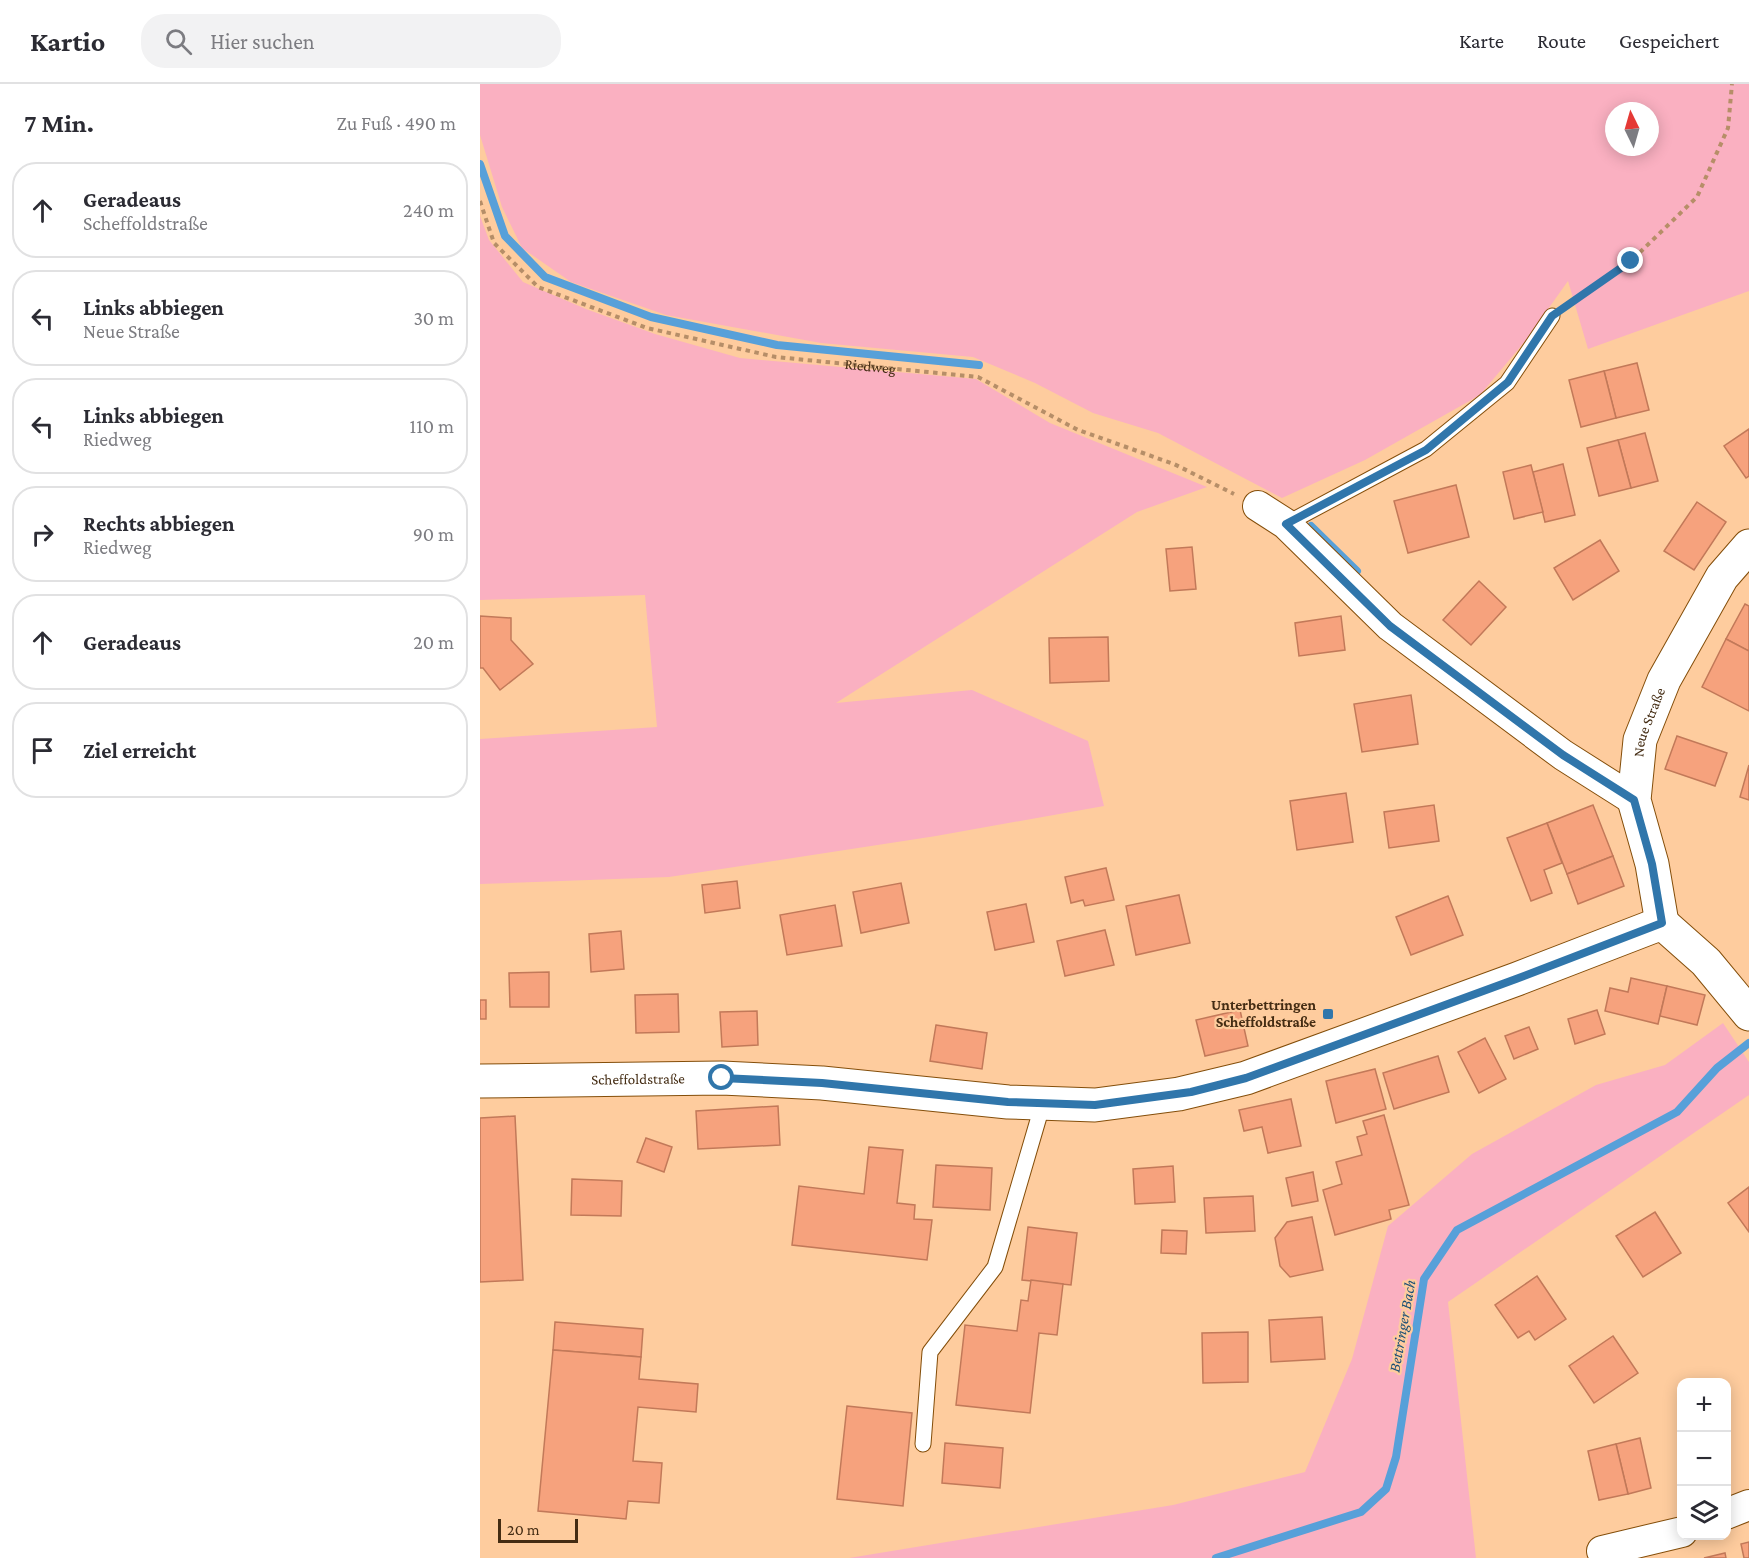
<!DOCTYPE html>
<html lang="de">
<head>
<meta charset="utf-8">
<style>
  body { margin:0; font-family:"Crimson Pro",serif; background:#f2f2f3; color:#2b2b33 }
  .controls { position:absolute; right:18px; bottom:18px; display:grid; overflow:hidden; border-radius:12px; box-shadow:0 3px 15px #0003 }
  .controls button { width:54px; height:54px; display:grid; place-items:center; padding:0; border:0; border-bottom:2px solid #e1e1e2; background:#fff; color:#2b2b33; font:30px sans-serif }
  .compass { position:absolute; left:1125px; top:18px; width:54px; height:54px; border-radius:50%; background:#fff; box-shadow:0 3px 15px #0003; rotate:355deg }
  .scale { position:absolute; left:18px; bottom:15px; width:80px; box-sizing:border-box; padding-left:6px; border:3px solid #442c13; border-top:0; font-size:16px; line-height:21px; white-space:nowrap; color:#442c13; -webkit-text-stroke:4px #fecc9e; paint-order:stroke }
  .stop { position:absolute; width:18px; height:18px; margin:-14px; border:4px solid #3076ab; border-radius:50%; background:#fff }
  .stop.end { background:#3076ab; border-color:#fff; box-shadow:0 2px 6px #0008 }
  .list { margin:0; padding:0; list-style:none }
  h2 { display:flex; justify-content:space-between; align-items:center; height:78px; margin:0; padding:0 24px; font-size:26px }
  h2 small { font-size:20px; font-weight:400; color:#7c7c81 }
  .list li { display:grid; grid-template-columns:39px 1fr auto; gap:18px; align-items:center; box-sizing:border-box; height:96px; margin:0 12px 12px; padding:0 12px; border:2px solid #e1e1e2; border-radius:24px }
  .list b { display:block; font-size:22px; white-space:nowrap }
  .list p { margin:0; font-size:20px; white-space:nowrap; color:#7c7c81 }
  .list em { font-size:20px; font-style:normal; color:#7c7c81 }
  .icon { flex:none; width:33px; height:33px; fill:none; stroke:currentColor; stroke-width:2; stroke-linecap:round; stroke-linejoin:round }
  .map { position:relative; flex:none; width:1269px; height:1474px; overflow:hidden }
  header { display:flex; align-items:center; gap:36px; box-sizing:border-box; height:84px; padding:0 30px; background:#fff; border-bottom:2px solid #e1e1e2 }
  header strong { font-size:28px }
  nav { display:flex; gap:33px; margin-inline-start:auto; font-size:21px }
  .search { width:420px; height:54px; background:#f2f2f3; display:flex; align-items:center; gap:15px; box-sizing:border-box; padding:0 21px; border-radius:24px; color:#7c7c81; font-size:22px }
  main { display:flex }
  aside { flex:1; background:#fff }
  .map>svg:first-child { display:block }
</style>
</head>
<body>
<header>
<strong>Kartio</strong>
<div class="search"><svg class="icon" aria-label="search" viewBox="0 0 24 24"><circle cx="10" cy="10" r="6"/><path d="M15 15l6 6"/></svg>Hier suchen</div>
<nav><a>Karte</a><a>Route</a><a>Gespeichert</a></nav>
</header>
<main>
<aside>
<h2>7 Min.<small>Zu Fuß · 490 m</small></h2>
<ul class="list">
<li><svg class="icon" aria-label="ahead" viewBox="0 0 24 24"><path d="M12 20V5M6 11l6-6 6 6"/></svg><div><b>Geradeaus</b><p>Scheffoldstraße</p></div><em>240 m</em></li>
<li><svg class="icon" aria-label="left" viewBox="0 0 24 24"><path d="M17 20v-9H6M10 6l-5 5 5 5"/></svg><div><b>Links abbiegen</b><p>Neue Straße</p></div><em>30 m</em></li>
<li><svg class="icon" aria-label="left" viewBox="0 0 24 24"><path d="M17 20v-9H6M10 6l-5 5 5 5"/></svg><div><b>Links abbiegen</b><p>Riedweg</p></div><em>110 m</em></li>
<li><svg class="icon" aria-label="right" viewBox="0 0 24 24"><path d="M7 20v-9h11M14 6l5 5-5 5"/></svg><div><b>Rechts abbiegen</b><p>Riedweg</p></div><em>90 m</em></li>
<li><svg class="icon" aria-label="ahead" viewBox="0 0 24 24"><path d="M12 20V5M6 11l6-6 6 6"/></svg><div><b>Geradeaus</b></div><em>20 m</em></li>
<li><svg class="icon" aria-label="arrive" viewBox="0 0 24 24"><path d="M6 21V4h12l-3 4 3 4H6"/></svg><div><b>Ziel erreicht</b></div></li>
</ul>
</aside>
<div class="map">
<svg width="1269" height="1474" viewBox="0 0 1269 1474">
  <rect width="100%" height="100%" fill="#fecc9e"/>
  <g fill="#fab0c1" fill-rule="evenodd">
    <path d="M0 0H1269V207L1108 265 1088 197 1046 256 1000 311 885 376 802 414 678 349 613 329 555 299 493 273 341 259 186 231 91 198 42 164 22 123 0 51ZM1134 27H1170V63H1134Z"/>
    <polygon points="0,132 9,156 43,198 106,225 175,250 260,274 496,295 570,339 727,403 657,428 356,619 492,606 608,657 624,722 456,752 189,793 0,800 0,655 177,643 165,511 0,516"/>
    <polygon points="1243,939 1269,978 1269,1011 968,1218 996,1474 369,1474 693,1421 825,1388 872,1275 908,1142 992,1070 1116,1001 1185,981"/>
  </g>
  <g fill="none" stroke-linecap="round" stroke-linejoin="round">
    <g stroke="#57a0d9" stroke-width="8">
      <polyline points="0,80 25,152 65,193 171,233 297,261 499,281"/>
      <polyline points="831,442 877,487"/>
      <polyline points="736,1474 881,1428 906,1405 916,1373 944,1195 977,1146 1197,1028 1237,984 1269,959"/>
    </g>
  </g>
  <g fill="#f6a27d" stroke="#c27959" stroke-width="1.5">
    <polygon points="1157,279 1169,326 1136,334 1124,287"/>
    <polygon points="1124,287 1136,334 1101,343 1089,296"/>
    <polygon points="1269,345 1269,392 1266,394 1244,362"/>
    <polygon points="1165,349 1178,397 1151,404 1138,356"/>
    <polygon points="1138,356 1151,404 1119,412 1107,364"/>
    <polygon points="1083,380 1095,431 1065,438 1053,388"/>
    <polygon points="1051,381 1063,428 1034,435 1023,388"/>
    <polygon points="976,401 989,453 928,469 914,417"/>
    <polygon points="1217,418 1246,438 1214,486 1184,467"/>
    <polygon points="1120,456 1139,487 1093,516 1074,484"/>
    <polygon points="712,463 716,505 690,507 686,465"/>
    <polygon points="999,497 1026,523 991,561 963,536"/>
    <polygon points="1265,520 1269,522 1269,567 1246,555"/>
    <polygon points="0,532 31,534 31,556 53,580 20,606 3,584 0,584"/>
    <polygon points="861,532 865,566 819,572 815,539"/>
    <polygon points="628,553 629,597 570,599 569,554"/>
    <polygon points="1246,555 1269,567 1269,627 1222,603"/>
    <polygon points="931,611 938,660 882,668 874,620"/>
    <polygon points="1197,652 1247,669 1235,702 1185,685"/>
    <polygon points="1269,681 1269,716 1260,713"/>
    <polygon points="866,709 873,758 817,766 810,717"/>
    <polygon points="954,721 959,757 909,764 904,728"/>
    <polygon points="1113,721 1133,772 1087,790 1067,739"/>
    <polygon points="1067,739 1082,779 1064,786 1072,809 1051,817 1027,754"/>
    <polygon points="1133,772 1144,802 1098,820 1087,790"/>
    <polygon points="626,784 634,816 605,822 603,816 591,819 585,793"/>
    <polygon points="257,797 260,824 225,829 222,801"/>
    <polygon points="421,799 429,839 381,849 373,808"/>
    <polygon points="699,811 710,859 656,871 646,822"/>
    <polygon points="968,812 983,851 931,871 916,833"/>
    <polygon points="546,820 554,858 515,866 507,828"/>
    <polygon points="355,821 362,862 307,871 300,831"/>
    <polygon points="625,846 634,881 585,892 577,857"/>
    <polygon points="141,847 144,885 111,888 109,850"/>
    <polygon points="69,888 69,923 30,923 29,889"/>
    <polygon points="1151,894 1187,902 1178,940 1125,927 1130,904 1148,908"/>
    <polygon points="1187,902 1225,911 1217,941 1180,932"/>
    <polygon points="198,910 199,948 156,949 155,911"/>
    <rect x="0" y="916" width="6" height="19"/>
    <polygon points="760,926 768,962 725,972 716,936"/>
    <polygon points="1117,926 1125,950 1095,960 1088,935"/>
    <polygon points="277,927 278,961 242,963 240,928"/>
    <polygon points="456,941 507,949 502,985 450,977"/>
    <polygon points="1049,943 1058,965 1034,975 1025,952"/>
    <polygon points="1005,954 1026,995 999,1009 978,968"/>
    <polygon points="958,972 969,1008 914,1025 903,989"/>
    <polygon points="895,985 906,1025 856,1039 846,997"/>
    <polygon points="811,1015 821,1062 788,1069 782,1043 764,1047 759,1026"/>
    <polygon points="298,1022 300,1061 218,1065 216,1027"/>
    <polygon points="904,1031 929,1121 909,1126 911,1135 855,1151 843,1106 862,1100 856,1078 882,1071 877,1053 887,1050 883,1037"/>
    <polygon points="35,1032 43,1196 0,1198 0,1034"/>
    <polygon points="166,1054 192,1063 184,1088 157,1078"/>
    <polygon points="389,1063 423,1066 417,1119 435,1121 434,1135 452,1136 447,1176 312,1161 319,1102 384,1110"/>
    <polygon points="456,1081 512,1084 510,1126 453,1123"/>
    <polygon points="693,1082 695,1118 655,1120 653,1085"/>
    <polygon points="833,1088 838,1117 812,1122 806,1094"/>
    <polygon points="92,1095 142,1097 141,1132 91,1131"/>
    <polygon points="1269,1103 1269,1148 1248,1119"/>
    <polygon points="773,1112 775,1147 726,1149 724,1114"/>
    <polygon points="1175,1128 1201,1169 1163,1193 1136,1152"/>
    <polygon points="832,1133 843,1186 810,1193 800,1182 795,1154 807,1138"/>
    <polygon points="548,1143 597,1149 591,1201 542,1196"/>
    <polygon points="682,1146 707,1147 706,1170 681,1169"/>
    <polygon points="1057,1192 1086,1235 1055,1256 1049,1247 1038,1254 1015,1221"/>
    <polygon points="551,1196 583,1200 577,1251 559,1249 550,1329 476,1321 485,1241 537,1247 541,1216 548,1217"/>
    <polygon points="842,1233 845,1275 791,1278 789,1236"/>
    <polygon points="75,1238 163,1245 161,1273 73,1266"/>
    <polygon points="768,1248 768,1298 723,1299 722,1249"/>
    <polygon points="1133,1252 1158,1289 1114,1319 1089,1282"/>
    <polygon points="73,1266 161,1273 159,1295 218,1300 216,1328 158,1323 153,1377 182,1379 179,1419 148,1417 146,1435 58,1427"/>
    <polygon points="367,1322 432,1329 423,1422 357,1415"/>
    <polygon points="1160,1354 1171,1404 1148,1410 1136,1360"/>
    <polygon points="465,1359 523,1364 520,1404 462,1399"/>
    <polygon points="1136,1360 1148,1410 1119,1416 1108,1367"/>
    <polygon points="1269,1458 1269,1474 1264,1474 1261,1460"/>
    <polygon points="1245,1469 1246,1474 1224,1474"/>
  </g>
  <g fill="none" stroke-linecap="round" stroke-linejoin="round">
    <g stroke="#844e0a" stroke-width="17">
      <g id="service">
        <polyline points="806,440 946,365 1027,299 1072,232"/>
        <polyline points="443,1360 450,1268 515,1183 563,1019"/>
      </g>
    </g>
    <g stroke="#844e0a" stroke-width="32">
      <g id="minor">
        <polyline points="778,422 806,440 910,542 1083,671 1154,716"/>
        <polyline points="1246,1430 1269,1421"/>
        <polyline points="1122,1467 1202,1448"/>
      </g>
    </g>
    <g stroke="#844e0a" stroke-width="35">
      <g id="tertiary">
        <path id="s2" d="M1182 839 1172 780 1154 716 1160 656 1184 596 1242 493 1269 462"/>
      </g>
    </g>
    <g stroke="#844e0a" stroke-width="35">
      <g id="secondary">
        <path id="s3" d="M0 997 242 994 342 999 528 1018 615 1021 699 1010 766 994 1037 895 1182 839 1226 878 1269 930"/>
      </g>
    </g>
    <g stroke="#b68e68" stroke-width="4" stroke-dasharray="4.5 4.5" stroke-linecap="butt">
      <path id="s1" d="M0 117 14 159 58 203 167 244 296 273 498 293 598 346 694 380 754 410"/>
      <polyline points="1087,221 1151,177 1217,113 1248,44 1252,0"/>
    </g>
    <use href="#service" stroke="#fff" stroke-width="15"/>
    <use href="#minor" stroke="#fff" stroke-width="30"/>
    <use href="#tertiary" stroke="#fff" stroke-width="33"/>
    <use href="#secondary" stroke="#fff" stroke-width="33"/>
  </g>
  <g fill="none" stroke-linecap="round" stroke-linejoin="round">
    <polyline stroke="#3076ab" stroke-width="8" points="242,994 342,999 528,1018 615,1021 711,1008 766,994 1036,895 1182,839 1172,780 1154,716 1083,671 910,542 806,440 946,366 1028,298 1072,232 1151,177"/>
  </g>
  <rect fill="#3076ab" stroke="#fecc9e" stroke-width="2" x="842" y="924" width="12" height="12" rx="3"/>
  <g text-anchor="middle" dominant-baseline="central" stroke-width="4.5" stroke-linejoin="round" paint-order="stroke">
    <g font-size="15" fill="#442c13" stroke="#fecc9e">
      <text stroke="none"><textPath href="#s1" startOffset="450">Riedweg</textPath></text>
      <text stroke="none"><textPath href="#s2" startOffset="206">Neue Straße</textPath></text>
      <text stroke="none"><textPath href="#s3" startOffset="158">Scheffoldstraße</textPath></text>
    </g>
    <g font-size="15" font-weight="bold" fill="#442c13" stroke="#fecc9e" text-anchor="end">
      <text x="836" y="921">Unterbettringen<tspan x="836" dy="17">Scheffoldstraße</tspan></text>
    </g>
    <g font-size="16" font-style="italic" fill="#1a4f76" stroke="#fecc9e">
      <text transform="translate(922 1242) rotate(-80)">Bettringer Bach</text>
    </g>
  </g>
</svg>
<div class="controls">
<button>+</button>
<button>−</button>
<button><svg class="icon" aria-label="layers" viewBox="0 0 24 24"><path d="M12 4l9 5-9 5-9-5zM3 14l9 5 9-5"/></svg></button>
</div>
<svg class="compass" viewBox="-18 -18 36 36"><path d="M0-13l5 13h-10z" fill="#e53935"/><path d="M0 13l5-13h-10z" fill="#7c7c81"/></svg>
<div class="scale">20 m</div>
<div class="stop" style="left:242px;top:994px"></div>
<div class="stop end" style="left:1151px;top:177px"></div>
</div>
</main>
</body>
</html>
